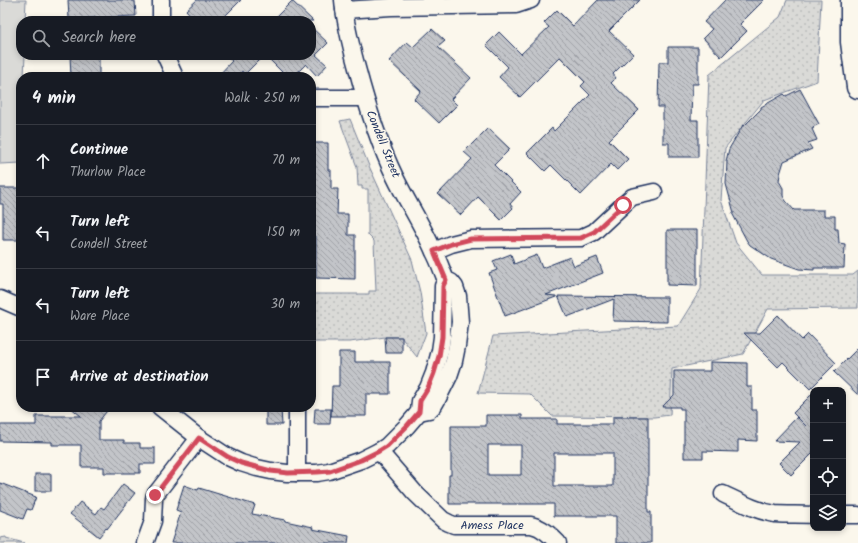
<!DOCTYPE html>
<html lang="en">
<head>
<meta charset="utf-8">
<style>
  body { margin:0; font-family:Kalam,sans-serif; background:#20242c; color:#f1f3f6 }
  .controls { position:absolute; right:12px; bottom:12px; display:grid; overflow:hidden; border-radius:8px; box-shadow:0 2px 6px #0003 }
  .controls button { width:36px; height:36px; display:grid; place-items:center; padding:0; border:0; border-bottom:1px solid #363941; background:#171b24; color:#f1f3f6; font:20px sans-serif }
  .stop { position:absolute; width:12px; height:12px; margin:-9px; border:3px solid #d1495b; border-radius:50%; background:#fff }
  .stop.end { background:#d1495b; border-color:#fff; box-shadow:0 1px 4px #0008 }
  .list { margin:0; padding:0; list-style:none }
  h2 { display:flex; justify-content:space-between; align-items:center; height:52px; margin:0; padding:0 16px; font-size:17px }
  h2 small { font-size:13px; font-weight:400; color:#9ea1a6 }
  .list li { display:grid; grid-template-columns:26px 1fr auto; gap:12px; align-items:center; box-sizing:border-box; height:72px; padding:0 16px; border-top:1px solid #363941 }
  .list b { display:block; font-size:15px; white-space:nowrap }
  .list p { margin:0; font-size:13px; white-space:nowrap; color:#9ea1a6 }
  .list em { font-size:13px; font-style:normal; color:#9ea1a6 }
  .icon { flex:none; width:22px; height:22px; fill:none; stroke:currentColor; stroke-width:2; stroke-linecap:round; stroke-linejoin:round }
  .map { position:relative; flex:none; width:858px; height:543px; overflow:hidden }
  .search { position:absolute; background:#171b24; box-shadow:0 2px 6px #0003; left:16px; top:16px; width:300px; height:44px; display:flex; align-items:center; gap:10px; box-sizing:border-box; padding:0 14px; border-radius:16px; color:#9ea1a6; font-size:15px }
  .panel { position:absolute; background:#171b24; box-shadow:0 2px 6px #0003; left:16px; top:72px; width:300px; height:340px; border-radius:16px }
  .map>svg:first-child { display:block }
</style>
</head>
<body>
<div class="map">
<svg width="858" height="543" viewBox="0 0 858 543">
  <defs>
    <pattern id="forest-firs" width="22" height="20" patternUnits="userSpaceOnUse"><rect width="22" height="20" fill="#dadad7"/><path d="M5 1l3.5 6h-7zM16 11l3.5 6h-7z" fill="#babbbb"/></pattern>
    <pattern id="park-dots" width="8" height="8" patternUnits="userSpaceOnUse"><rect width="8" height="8" fill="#dadad7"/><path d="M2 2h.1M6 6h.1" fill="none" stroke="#babbbb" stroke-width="1.8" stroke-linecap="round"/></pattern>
    <pattern id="building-back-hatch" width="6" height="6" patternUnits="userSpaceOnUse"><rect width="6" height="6" fill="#c3c5c9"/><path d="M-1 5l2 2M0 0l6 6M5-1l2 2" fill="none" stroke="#9ea0a6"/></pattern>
  </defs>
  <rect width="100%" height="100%" fill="#fbf7ec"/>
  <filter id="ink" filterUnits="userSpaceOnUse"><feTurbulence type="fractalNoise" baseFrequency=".025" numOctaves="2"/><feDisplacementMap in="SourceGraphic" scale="8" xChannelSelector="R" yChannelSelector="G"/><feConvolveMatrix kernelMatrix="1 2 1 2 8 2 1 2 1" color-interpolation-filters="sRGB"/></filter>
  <g filter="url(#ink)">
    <polygon fill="#dadad7" stroke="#7a849a" points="0,0 26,0 25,21 21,21 21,55 25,55 24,77 21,77 21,163 0,164"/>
    <polygon fill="url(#forest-firs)" stroke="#7a849a" points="6,537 6,538 24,543 0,543 0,538"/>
    <g fill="url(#park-dots)" stroke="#7a849a">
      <polygon points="787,0 821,0 817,81 764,100 725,148 721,200 736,243 762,275 853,275 858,271 858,308 768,309 743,354 672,369 670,415 654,417 552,416 530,394 478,393 493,336 678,326 701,289 709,75 780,17"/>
      <polygon points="350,119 369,166 412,260 420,292 426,333 417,357 401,337 385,337 350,342 311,342 311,294 369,294 369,291 376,291 374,241 368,235 368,189 362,189 362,186 358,186 357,167 340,121"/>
    </g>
    <g fill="url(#building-back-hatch)" stroke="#1b2f5e" fill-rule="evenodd">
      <polygon points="68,0 132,0 132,1 135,1 136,16 69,19"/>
      <polygon points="197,0 241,0 220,21 196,21 186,10"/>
      <polygon points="598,0 640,0 609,31 633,54 613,74 616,78 611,83 639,110 609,140 628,159 617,170 611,164 581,195 551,165 545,171 527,153 552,128 554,131 590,95 581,86 585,82 560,57 520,97 499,77 508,67 486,45 499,32 521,54 549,27 544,23 557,10 573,26"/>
      <polygon points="725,0 764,0 740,24 747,31 721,57 703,38 712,29 704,22"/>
      <polygon points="292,1 313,21 272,21"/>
      <polygon points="311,27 328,43 316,55 327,65 317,76 306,64 293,77 287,77 265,55 311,55"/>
      <polygon points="432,29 445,41 438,47 471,78 451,99 457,105 439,123 414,99 421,91 389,61 407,42 413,47"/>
      <polygon points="668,47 698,47 698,84 692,84 691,120 698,120 698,157 669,157 669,143 663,143 663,107 658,107 659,62 668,62"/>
      <polygon points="70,55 99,55 99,77 71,77"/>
      <polygon points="226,55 264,55 245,74 242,71 236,77 217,77 232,61"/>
      <polygon points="800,89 819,124 813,127 814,128 812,129 817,140 808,143 812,149 784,161 780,174 779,181 783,188 783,196 786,201 794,210 824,210 824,216 835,216 835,229 838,229 839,243 845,244 844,268 814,268 814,270 799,269 771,259 750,245 747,241 732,213 734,213 726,184 727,161 726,161 729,149 743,125 744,126 761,109 761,107 784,94 786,96"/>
      <polygon points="488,128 510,149 494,165 521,192 510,204 513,208 501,220 478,197 461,215 438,194 472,159 464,152"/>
      <polygon points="311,143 328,143 328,170 331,170 331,189 338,189 337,214 348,214 348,235 355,235 355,279 316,278 316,236 311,236"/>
      <polygon points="0,188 21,188 21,240 3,240 3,204 0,204"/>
      <polygon points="667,230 697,230 697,286 667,285"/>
      <polygon points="511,254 514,264 537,255 542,268 570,257 574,266 597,257 603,273 546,295 556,296 556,297 505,316 489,273 497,270 493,261"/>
      <polygon points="558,296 667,297 667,322 613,321 614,299 567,317"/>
      <polygon points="778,315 802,340 808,334 836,363 810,389 783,362 778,367 744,333 760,333"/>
      <polygon points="385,337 402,337 402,353 386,353"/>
      <polygon points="858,348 858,395 834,372"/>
      <polygon points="339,352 355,352 355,362 390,362 390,394 366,394 366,416 331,416 332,386 339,386"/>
      <polygon points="710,362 747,363 747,387 752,387 752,410 757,410 757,441 738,440 738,452 703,451 703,458 684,458 684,409 680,409 680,407 662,407 674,395 674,371 710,371"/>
      <polygon points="813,393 813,453 791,475 779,463 800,442 774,441 797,417 806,426 793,413"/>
      <polygon points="70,407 110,407 99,421 99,440 124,440 124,443 140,443 140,448 155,448 155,464 140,464 140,473 104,473 104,467 81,467 81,445 52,445 52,442 0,441 0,425 36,425 36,416 81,416"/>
      <polygon points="266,409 281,409 282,425 266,425"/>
      <polygon points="315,409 331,409 330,424 314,424"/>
      <path d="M486 415H522V419H557V424H613V417H648V512H651V543H616V516H554V504H449V475H451V426H486ZM488 445H521V475H488ZM554 453H613V486H554Z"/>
      <rect x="35" y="474" width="16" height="17"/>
      <polygon points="0,483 36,497 31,510 27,509 23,519 0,510"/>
      <polygon points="123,484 135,493 107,529 106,528 99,537 70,514 80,502 96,514 101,507 104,509"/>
      <polygon points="184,485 198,490 199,488 255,505 252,514 285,520 285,521 313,527 312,529 349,536 348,543 171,543 181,512 176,510"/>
    </g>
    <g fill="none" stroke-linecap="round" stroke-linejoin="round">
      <g stroke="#1b2f5e" stroke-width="19">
        <g id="street">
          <path d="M343 0C345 23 351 46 357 68 367 106 378 142 395 177 407 202 423 226 434 252 439 261 442 271 446 280L451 282 455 287 458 296 460 322 457 346 454 361 449 376 438 398 434 405 429 410 419 412"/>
          <polyline points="344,10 391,7 516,5 531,0"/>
          <polyline points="161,21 161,0"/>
          <polyline points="165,55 175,77"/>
          <polyline points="311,98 365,98"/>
          <polyline points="434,251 451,244 471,239 581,238 594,232 623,205 632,197 654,192"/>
          <polyline points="0,299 21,308"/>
          <polyline points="160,407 199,438 228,457 241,463 257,468 271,471 287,473 317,473 329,471 361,460 379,451 387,446 407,426 419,412 420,401 428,388 434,373 440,351 442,337 443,286 446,280"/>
          <polyline points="297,407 297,473"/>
          <path d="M379 451 415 493 443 520 449 523 454 525H531C542 527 550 535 558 543"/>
          <path d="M723 494C740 502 756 511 775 514 788 515 801 514 813 515"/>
          <polyline points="843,515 858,515"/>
          <polyline points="145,543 153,521 154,499 155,495 199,438"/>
        </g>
      </g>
      <g stroke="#1b2f5e" stroke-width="25">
        <polyline id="secondary" points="852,0 852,42 858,87"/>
      </g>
      <use href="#street" stroke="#fbf7ec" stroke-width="16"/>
      <use href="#secondary" stroke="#fbf7ec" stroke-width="22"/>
    </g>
  </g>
  <g fill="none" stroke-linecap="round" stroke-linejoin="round" filter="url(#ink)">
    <polyline stroke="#d1495b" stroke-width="5" points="155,495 199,438 228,457 241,463 271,471 288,473 317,472 330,471 361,460 379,451 387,446 407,426 419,412 420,401 428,388 434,373 439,356 442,337 443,286 446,280 434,251 451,244 471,239 581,238 594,232 623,205"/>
  </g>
  <g text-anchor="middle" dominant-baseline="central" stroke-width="3" stroke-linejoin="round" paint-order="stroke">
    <g font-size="12" fill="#1b2f5e" stroke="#fbf7ec">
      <text transform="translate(383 144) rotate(68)">Condell Street</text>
      <text x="492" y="525">Amess Place</text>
    </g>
  </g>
</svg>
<div class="controls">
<button>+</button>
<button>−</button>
<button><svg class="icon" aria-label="locate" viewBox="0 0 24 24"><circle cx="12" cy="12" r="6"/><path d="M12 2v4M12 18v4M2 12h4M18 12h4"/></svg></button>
<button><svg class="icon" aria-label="layers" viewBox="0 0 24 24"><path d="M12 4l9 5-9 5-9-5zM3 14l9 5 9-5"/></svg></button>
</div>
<div class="stop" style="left:623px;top:205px"></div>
<div class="stop end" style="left:155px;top:495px"></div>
<div class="search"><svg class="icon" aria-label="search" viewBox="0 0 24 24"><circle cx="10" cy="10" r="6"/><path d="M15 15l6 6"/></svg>Search here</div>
<section class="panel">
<h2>4 min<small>Walk · 250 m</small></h2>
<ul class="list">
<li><svg class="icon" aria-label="ahead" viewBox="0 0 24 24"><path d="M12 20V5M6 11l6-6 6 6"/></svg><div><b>Continue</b><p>Thurlow Place</p></div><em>70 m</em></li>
<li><svg class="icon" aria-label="left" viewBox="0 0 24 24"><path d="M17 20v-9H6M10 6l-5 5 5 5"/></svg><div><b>Turn left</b><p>Condell Street</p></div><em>150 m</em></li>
<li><svg class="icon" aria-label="left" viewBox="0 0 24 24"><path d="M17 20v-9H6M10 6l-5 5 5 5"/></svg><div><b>Turn left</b><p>Ware Place</p></div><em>30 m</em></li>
<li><svg class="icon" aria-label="arrive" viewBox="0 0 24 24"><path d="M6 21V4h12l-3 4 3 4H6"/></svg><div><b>Arrive at destination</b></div></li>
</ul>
</section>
</div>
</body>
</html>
